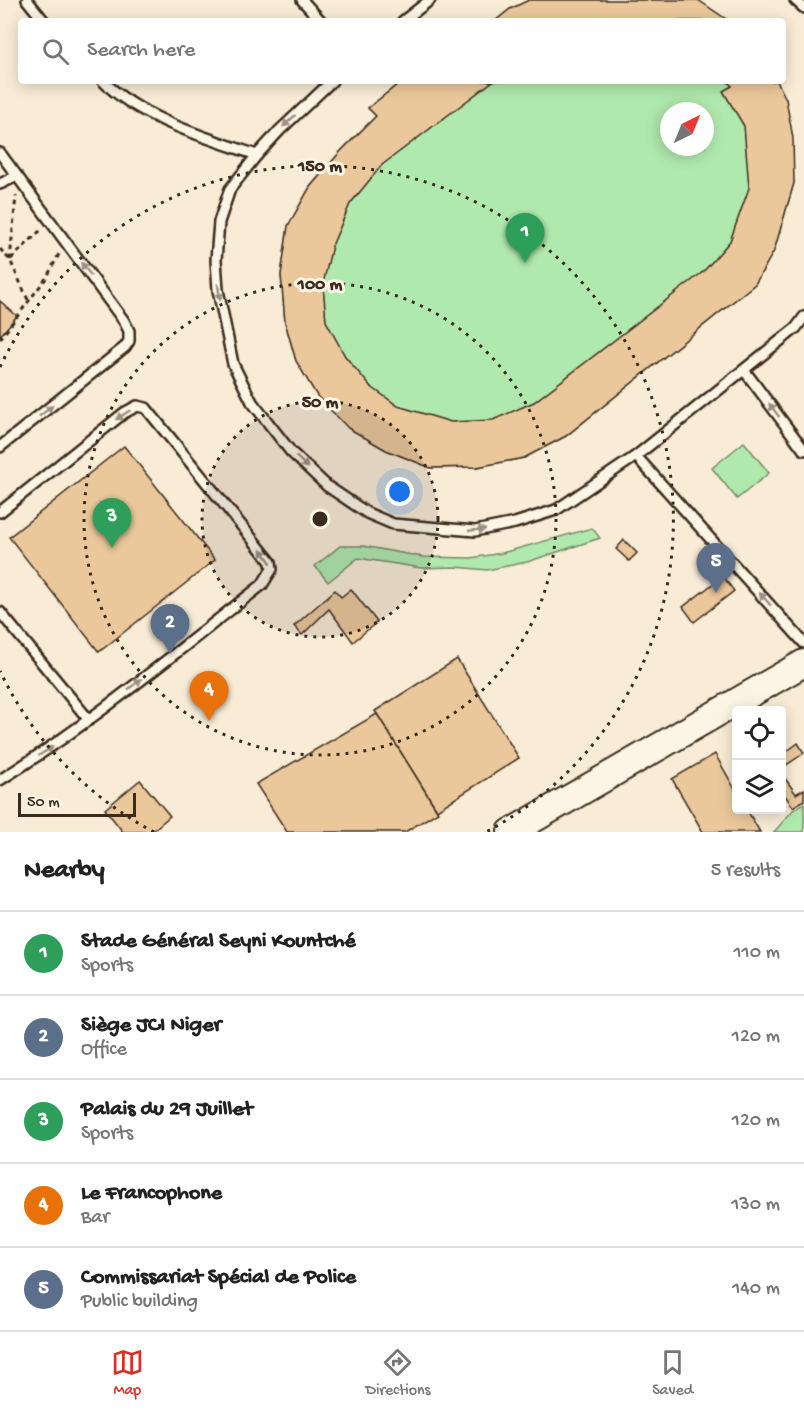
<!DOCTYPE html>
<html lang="en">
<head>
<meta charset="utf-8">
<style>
  body { margin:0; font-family:"Gochi Hand",sans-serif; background:#f2f2f2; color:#222 }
  .controls { position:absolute; right:18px; bottom:18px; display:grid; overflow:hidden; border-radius:6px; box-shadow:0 3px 15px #0003 }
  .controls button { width:54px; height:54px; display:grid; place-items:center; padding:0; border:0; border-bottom:2px solid #e0e0e0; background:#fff; color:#222; font:30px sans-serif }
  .compass { position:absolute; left:660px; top:102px; width:54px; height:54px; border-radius:50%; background:#fff; box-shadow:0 3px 15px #0003; rotate:43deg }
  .scale { position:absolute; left:18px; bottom:15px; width:118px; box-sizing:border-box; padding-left:6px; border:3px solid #3b2a1e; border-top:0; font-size:16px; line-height:21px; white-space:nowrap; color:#3b2a1e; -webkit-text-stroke:4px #fcf5e5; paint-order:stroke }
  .you { position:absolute; left:400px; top:492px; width:21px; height:21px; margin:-15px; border:4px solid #fff; border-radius:50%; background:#1a73e8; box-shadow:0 0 0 9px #1a73e833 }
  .badge { display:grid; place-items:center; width:39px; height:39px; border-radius:50%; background:#d93025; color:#fff; font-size:20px; font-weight:700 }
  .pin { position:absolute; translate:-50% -50px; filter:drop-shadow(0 2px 3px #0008) }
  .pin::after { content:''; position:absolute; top:32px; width:21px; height:18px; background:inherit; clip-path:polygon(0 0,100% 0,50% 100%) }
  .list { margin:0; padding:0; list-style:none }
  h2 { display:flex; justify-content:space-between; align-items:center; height:78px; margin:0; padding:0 24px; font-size:26px }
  h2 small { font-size:20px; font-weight:400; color:#767676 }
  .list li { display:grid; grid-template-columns:39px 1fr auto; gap:18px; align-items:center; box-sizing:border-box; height:84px; padding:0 24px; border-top:2px solid #e0e0e0 }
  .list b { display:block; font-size:22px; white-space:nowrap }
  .list p { margin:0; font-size:20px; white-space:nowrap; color:#767676 }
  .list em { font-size:20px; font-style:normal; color:#767676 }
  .icon { flex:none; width:33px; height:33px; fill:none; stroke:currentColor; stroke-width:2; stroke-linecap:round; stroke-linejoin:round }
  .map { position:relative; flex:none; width:804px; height:832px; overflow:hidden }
  .search { position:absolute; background:#fff; box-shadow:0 3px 15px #0003; left:18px; right:18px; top:18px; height:66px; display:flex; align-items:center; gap:15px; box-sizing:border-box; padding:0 21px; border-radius:6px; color:#767676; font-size:22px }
  .sheet { height:498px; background:#fff }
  nav { display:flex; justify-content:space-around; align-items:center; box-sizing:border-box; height:84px; border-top:2px solid #e0e0e0; background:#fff; font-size:16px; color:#767676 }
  nav a { display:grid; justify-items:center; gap:3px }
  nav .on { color:#d93025 }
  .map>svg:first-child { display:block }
</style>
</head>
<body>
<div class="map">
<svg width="804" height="832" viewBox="0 0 804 832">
  <rect width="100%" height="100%" fill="#f8ecd6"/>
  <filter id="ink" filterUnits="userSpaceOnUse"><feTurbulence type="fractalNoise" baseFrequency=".0167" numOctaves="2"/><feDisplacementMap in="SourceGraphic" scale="12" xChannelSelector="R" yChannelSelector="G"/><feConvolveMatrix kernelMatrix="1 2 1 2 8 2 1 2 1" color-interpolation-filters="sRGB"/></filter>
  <g filter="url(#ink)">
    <g fill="#b0e9ad" stroke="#768a66" stroke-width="1.5" fill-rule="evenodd">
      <path d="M402 81H777L794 183 774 251 755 284 566 436 524 458 477 467 431 468 386 450 348 428 296 361 285 322 281 275 288 226 310 187 341 151 376 116 368 108ZM669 111H705V147H669Z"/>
      <polygon points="744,442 769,473 737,499 712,468"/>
      <polygon points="592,528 600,538 527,562 487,570 456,567 421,568 358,558 328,582 315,566 340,546 363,546 423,557 471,558 502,553"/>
      <polygon points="804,803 804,832 774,832 793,810"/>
    </g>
    <g fill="#eac89b" stroke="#3b2a1e" stroke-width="1.5">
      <polygon points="529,0 698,0 729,21 495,21 510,9"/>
      <polygon points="402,81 493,81 382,165 350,204 332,246 323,284 326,321 345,356 370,386 398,406 451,422 493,420 534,402 704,271 730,241 749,188 744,126 723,91 732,86 727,81 777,81 786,99 793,138 794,183 774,251 755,284 566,436 524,458 477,467 431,468 386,450 348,428 317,396 296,361 285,322 281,275 288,226 310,187 341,151 376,116 368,108"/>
      <polygon points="0,301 17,316 0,336"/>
      <polygon points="124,446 215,560 99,652 9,537"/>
      <polygon points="624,540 637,553 629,561 616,549"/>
      <polygon points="723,576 734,591 694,622 683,607"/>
      <polygon points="351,589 377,622 353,642 329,609 302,635 294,626 335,590 341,597"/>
      <polygon points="457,659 519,758 437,810 375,711"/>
      <polygon points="377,714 438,812 405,832 287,832 256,784"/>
      <polygon points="798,743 804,753 782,768 782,755"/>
      <polygon points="715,754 736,791 736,810 747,810 760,832 703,832 672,779"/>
      <polygon points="782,774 796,794 804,789 804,800 793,807 782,791"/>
      <polygon points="140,780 170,816 151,832 123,832 105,809"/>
    </g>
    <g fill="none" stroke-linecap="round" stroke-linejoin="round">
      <g stroke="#3b2a1e" stroke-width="14">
        <g id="lane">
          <polyline points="27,0 44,21"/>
          <polyline points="302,0 321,21"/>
          <polyline points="795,0 804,8"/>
          <polyline points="403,21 430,0"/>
          <path d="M103 81C141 119 207 138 257 155"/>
          <polyline points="332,81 280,130 257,155 230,189 219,222 216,260 218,290 233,364 252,402 291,452 327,486 367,513 393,524 475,531 515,523 556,510 636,456 796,328 804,317"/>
          <polyline points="0,153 124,321 129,331 129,341 125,347 0,447"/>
          <polyline points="0,184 17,176"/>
          <polyline points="744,370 804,450"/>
          <polyline points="636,456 804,643"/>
          <path d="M0 512 124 413 137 406 146 408 271 562 272 569 262 585C176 652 93 722 0 780"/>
          <polyline points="0,612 89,720"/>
        </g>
      </g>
      <g stroke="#3b2a1e" stroke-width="30">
        <polyline id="secondary" points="511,832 804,663"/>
      </g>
      <g stroke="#3b2a1e" stroke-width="3" stroke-dasharray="4.5 4.5" stroke-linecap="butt">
        <polyline points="0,249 10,260 29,302"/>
        <polyline points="11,259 43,228"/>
        <polyline points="10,260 16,196"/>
        <polyline points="0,339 47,277 60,252"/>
      </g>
      <use href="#lane" stroke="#fcf5e5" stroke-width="9"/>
      <use href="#secondary" stroke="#fcf5e5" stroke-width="26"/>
    </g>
    <defs><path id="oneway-solid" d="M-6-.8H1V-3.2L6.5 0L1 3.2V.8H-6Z" transform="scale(1.5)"/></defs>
    <g fill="#9c9082">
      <use href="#oneway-solid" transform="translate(289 121) rotate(137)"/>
      <use href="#oneway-solid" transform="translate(86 269) rotate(-127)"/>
      <use href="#oneway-solid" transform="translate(219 292) rotate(82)"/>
      <use href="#oneway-solid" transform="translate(774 410) rotate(-127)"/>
      <use href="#oneway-solid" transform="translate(46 411) rotate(-38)"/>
      <use href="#oneway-solid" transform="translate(123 415) rotate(147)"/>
      <use href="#oneway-solid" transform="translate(302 462) rotate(43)"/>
      <use href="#oneway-solid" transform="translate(477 530) rotate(-5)"/>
      <use href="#oneway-solid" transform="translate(266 556) rotate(-125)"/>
      <use href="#oneway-solid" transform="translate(765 599) rotate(-132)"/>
      <use href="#oneway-solid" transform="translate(135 684) rotate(-38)"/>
      <use href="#oneway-solid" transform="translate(46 751) rotate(-32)"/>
    </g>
  </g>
  <circle cx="320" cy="519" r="118" fill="#3b2a1e" fill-opacity=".12"/>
  <g fill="none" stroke="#3b2a1e" stroke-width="3" stroke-dasharray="3 6">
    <circle cx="320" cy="519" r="118"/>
    <circle cx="320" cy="519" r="236"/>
    <path d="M154 832A354 354 0 0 1 0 671M0 367A354 354 0 1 1 486 832"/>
  </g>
  <circle cx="320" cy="519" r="9" fill="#3b2a1e" stroke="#fcf5e5" stroke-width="3"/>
  <g font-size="18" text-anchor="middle" font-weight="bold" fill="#3b2a1e" stroke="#fcf5e5" stroke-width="6" stroke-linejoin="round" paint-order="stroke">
    <text x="320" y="171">150 m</text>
    <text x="320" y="289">100 m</text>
    <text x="320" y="407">50 m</text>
  </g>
</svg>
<div class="controls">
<button><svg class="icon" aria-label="locate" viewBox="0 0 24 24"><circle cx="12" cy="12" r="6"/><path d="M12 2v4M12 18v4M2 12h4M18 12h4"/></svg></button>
<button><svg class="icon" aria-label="layers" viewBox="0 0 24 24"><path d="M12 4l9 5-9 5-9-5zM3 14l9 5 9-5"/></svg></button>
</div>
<svg class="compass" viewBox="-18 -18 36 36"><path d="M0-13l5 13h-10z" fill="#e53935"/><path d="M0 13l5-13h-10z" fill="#767676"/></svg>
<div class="scale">50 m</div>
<div class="you"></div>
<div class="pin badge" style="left:525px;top:263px;background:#2e9e5b">1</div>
<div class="pin badge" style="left:170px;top:654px;background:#5c6f8a">2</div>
<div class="pin badge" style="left:112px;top:548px;background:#2e9e5b">3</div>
<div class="pin badge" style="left:209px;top:721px;background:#e8710a">4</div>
<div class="pin badge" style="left:716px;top:593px;background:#5c6f8a">5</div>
<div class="search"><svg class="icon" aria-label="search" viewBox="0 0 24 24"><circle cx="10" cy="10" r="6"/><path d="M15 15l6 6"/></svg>Search here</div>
</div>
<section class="sheet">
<h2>Nearby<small>5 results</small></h2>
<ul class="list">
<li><span class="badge" style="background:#2e9e5b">1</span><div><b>Stade Général Seyni Kountché</b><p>Sports</p></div><em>110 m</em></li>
<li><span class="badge" style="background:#5c6f8a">2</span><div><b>Siège JCI Niger</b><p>Office</p></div><em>120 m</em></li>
<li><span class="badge" style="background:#2e9e5b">3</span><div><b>Palais du 29 Juillet</b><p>Sports</p></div><em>120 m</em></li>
<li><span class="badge" style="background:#e8710a">4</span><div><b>Le Francophone</b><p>Bar</p></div><em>130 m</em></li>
<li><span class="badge" style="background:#5c6f8a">5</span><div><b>Commissariat Spécial de Police</b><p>Public building</p></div><em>140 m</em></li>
</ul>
</section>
<nav>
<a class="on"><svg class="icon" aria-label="map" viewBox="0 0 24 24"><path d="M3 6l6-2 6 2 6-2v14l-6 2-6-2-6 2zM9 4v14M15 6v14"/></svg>Map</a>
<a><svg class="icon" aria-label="directions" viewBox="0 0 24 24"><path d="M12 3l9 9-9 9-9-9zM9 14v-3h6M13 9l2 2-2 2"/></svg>Directions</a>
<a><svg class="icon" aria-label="saved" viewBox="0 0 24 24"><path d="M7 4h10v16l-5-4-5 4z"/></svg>Saved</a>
</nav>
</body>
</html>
